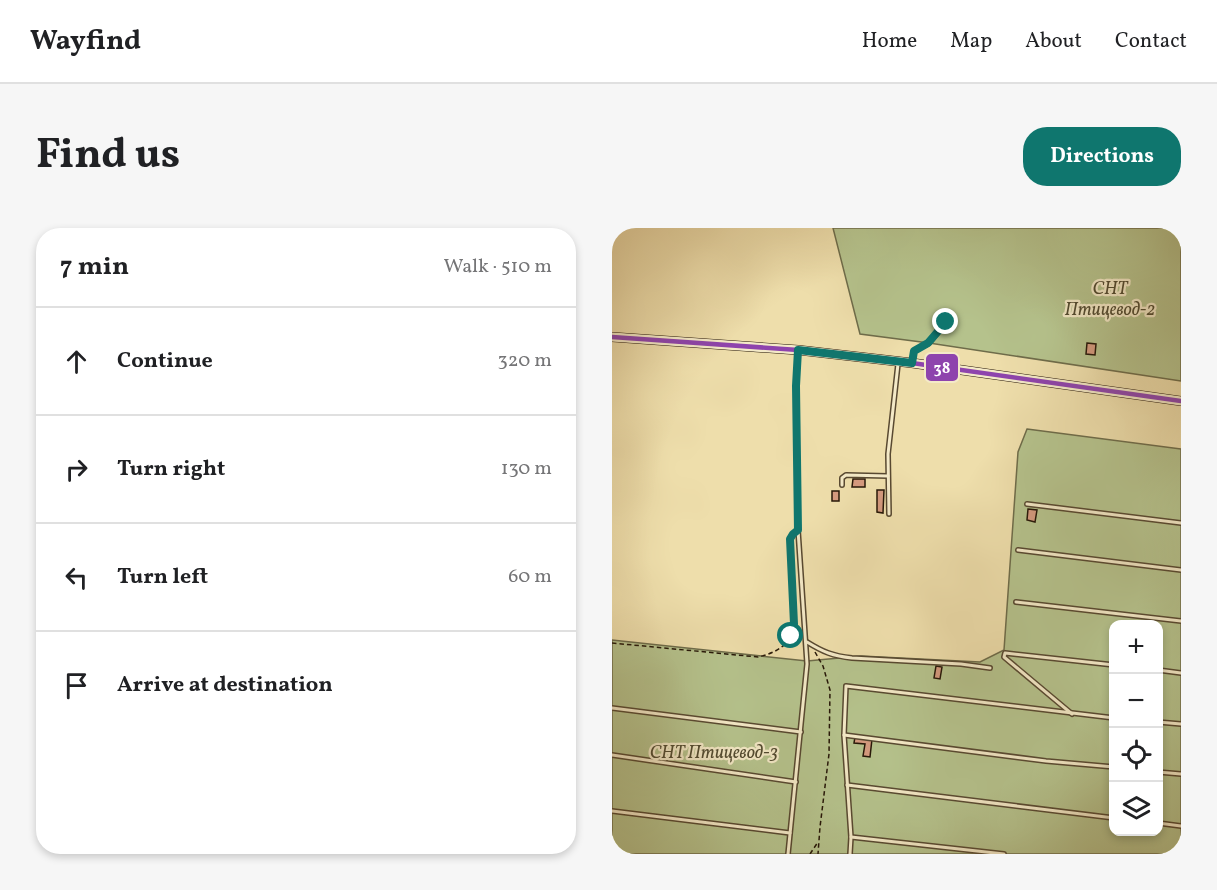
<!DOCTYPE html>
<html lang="en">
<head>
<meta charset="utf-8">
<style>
  body { margin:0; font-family:Vollkorn,serif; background:#f6f6f6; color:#202124 }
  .controls { position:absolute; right:18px; bottom:18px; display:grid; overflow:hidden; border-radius:12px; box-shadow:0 3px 9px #0003 }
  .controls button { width:54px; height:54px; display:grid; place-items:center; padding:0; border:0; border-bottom:2px solid #e0e0e0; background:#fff; color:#202124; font:30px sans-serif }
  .stop { position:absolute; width:18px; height:18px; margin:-14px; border:4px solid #0f766e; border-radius:50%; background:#fff }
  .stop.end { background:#0f766e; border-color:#fff; box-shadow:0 2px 6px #0008 }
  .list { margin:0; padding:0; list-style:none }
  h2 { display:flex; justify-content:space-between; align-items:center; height:78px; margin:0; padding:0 24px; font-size:26px }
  h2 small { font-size:20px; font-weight:400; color:#757577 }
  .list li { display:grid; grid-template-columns:39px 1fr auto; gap:18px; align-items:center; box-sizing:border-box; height:108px; padding:0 24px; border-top:2px solid #e0e0e0 }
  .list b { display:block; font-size:22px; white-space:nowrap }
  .list em { font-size:20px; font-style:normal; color:#757577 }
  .icon { flex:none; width:33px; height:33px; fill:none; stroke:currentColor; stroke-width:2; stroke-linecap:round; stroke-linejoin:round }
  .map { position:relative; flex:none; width:569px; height:626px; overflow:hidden; border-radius:24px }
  header { display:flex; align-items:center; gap:36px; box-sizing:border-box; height:84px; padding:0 30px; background:#fff; border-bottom:2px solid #e0e0e0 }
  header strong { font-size:28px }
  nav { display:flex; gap:33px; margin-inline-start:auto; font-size:21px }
  .intro { display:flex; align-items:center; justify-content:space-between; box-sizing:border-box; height:144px; padding:0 36px }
  h1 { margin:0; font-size:42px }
  .button { padding:15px 27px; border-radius:24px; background:#0f766e; color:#fff; font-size:21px; font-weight:700 }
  main { display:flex; gap:36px; padding:0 36px }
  aside { flex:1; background:#fff; border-radius:24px; box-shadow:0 3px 9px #0003 }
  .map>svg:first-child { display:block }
</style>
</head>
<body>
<header>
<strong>Wayfind</strong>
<nav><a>Home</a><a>Map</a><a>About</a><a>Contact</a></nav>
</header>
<div class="intro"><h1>Find us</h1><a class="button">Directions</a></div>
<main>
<aside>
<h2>7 min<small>Walk · 510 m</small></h2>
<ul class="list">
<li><svg class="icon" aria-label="ahead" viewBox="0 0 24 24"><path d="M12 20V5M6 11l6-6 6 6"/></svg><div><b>Continue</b></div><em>320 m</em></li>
<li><svg class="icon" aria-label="right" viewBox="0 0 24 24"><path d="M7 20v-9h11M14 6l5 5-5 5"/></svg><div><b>Turn right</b></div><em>130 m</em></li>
<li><svg class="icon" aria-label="left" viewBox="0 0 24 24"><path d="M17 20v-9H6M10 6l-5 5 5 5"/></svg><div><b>Turn left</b></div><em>60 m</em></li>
<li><svg class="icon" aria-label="arrive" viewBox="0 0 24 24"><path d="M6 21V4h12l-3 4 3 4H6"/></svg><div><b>Arrive at destination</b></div></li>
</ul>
</aside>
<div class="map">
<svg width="569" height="626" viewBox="0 0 569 626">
  <rect width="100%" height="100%" fill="#eedeab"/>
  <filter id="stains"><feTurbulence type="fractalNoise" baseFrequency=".00333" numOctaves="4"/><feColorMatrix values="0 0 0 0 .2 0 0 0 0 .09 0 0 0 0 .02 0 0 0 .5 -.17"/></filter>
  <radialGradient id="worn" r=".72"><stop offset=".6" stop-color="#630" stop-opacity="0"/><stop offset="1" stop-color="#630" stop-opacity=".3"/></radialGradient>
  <g fill="#b5c28c" stroke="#6e6c4a" stroke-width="1.5" fill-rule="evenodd">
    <polygon points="221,0 569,0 569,153 317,115 248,106"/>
    <path d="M415 201 569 221V626H0V412L195 433 249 428 368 434 392 422 406 224ZM502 397H546V604H502Z"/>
  </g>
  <g fill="#d59a7f" stroke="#261708" stroke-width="1.5">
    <polygon points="475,115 484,116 483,127 474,126"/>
    <polygon points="241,251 253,251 253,259 240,259"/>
    <polygon points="265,262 272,262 271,285 265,284"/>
    <rect x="220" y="263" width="7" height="10"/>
    <polygon points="416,281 425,282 423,294 415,292"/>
    <polygon points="324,438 330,439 328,451 322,450"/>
    <polygon points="243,509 260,511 258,529 251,528 253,516 242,515"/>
  </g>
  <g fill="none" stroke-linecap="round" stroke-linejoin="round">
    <g stroke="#584931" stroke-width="6">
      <g id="service">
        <polyline points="300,134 302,123 317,115 334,94"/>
        <polyline points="230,257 230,250 234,247 276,248"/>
        <polyline points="415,276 569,295"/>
        <polyline points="277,286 276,226 286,136"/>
        <polyline points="406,322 569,342"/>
        <polyline points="404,374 569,393"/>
        <path d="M195 414C211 424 221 428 240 430L349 436 378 440"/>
        <polyline points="546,442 569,445"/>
        <polyline points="0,480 189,504"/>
        <polyline points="460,486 392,429 393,425 502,437"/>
        <polyline points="546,494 569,496"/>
        <polyline points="232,507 434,533 502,539"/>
        <polyline points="0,527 184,554"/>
        <polyline points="546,544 569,546"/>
        <polyline points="235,557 502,590"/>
        <polyline points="0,583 178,605"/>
        <polyline points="546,595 569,598"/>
        <polyline points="239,609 392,626"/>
        <polyline points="176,626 195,436 186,302 184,158 186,124"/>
        <polyline points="238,626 239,609 232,507 234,458 502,490"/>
      </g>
    </g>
    <g stroke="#261708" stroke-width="10">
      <polyline id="secondary" points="0,109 186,122 300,135 569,173"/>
    </g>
    <g stroke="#261708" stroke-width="1.5" stroke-dasharray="4.5 3" stroke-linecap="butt">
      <path d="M0 415 146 429C159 426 171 421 178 410 186 396 179 339 178 321L179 311 183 305"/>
      <polyline points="203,424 211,438 218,462 217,526 208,599 206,626"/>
      <polyline points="198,626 206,614"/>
    </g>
    <use href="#service" stroke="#f4eac8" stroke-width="3"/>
    <use href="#secondary" stroke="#f4eac8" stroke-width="8"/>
    <g stroke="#f4eac8" stroke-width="9">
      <polyline id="bus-1" points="0,109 186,122 300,135 569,173"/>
    </g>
    <use href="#bus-1" stroke="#8e44ad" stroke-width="4.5"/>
  </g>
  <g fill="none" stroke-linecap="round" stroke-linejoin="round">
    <polyline stroke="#0f766e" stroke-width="8" points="179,408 182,396 178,311 181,306 186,302 184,158 186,122 300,135 302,123 316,115 334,94"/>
  </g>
  <g text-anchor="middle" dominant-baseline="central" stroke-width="4.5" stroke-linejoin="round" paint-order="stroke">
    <g font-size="18" font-style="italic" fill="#514a30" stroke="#f4eac8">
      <text x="498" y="61">СНТ<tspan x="498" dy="21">Птицевод-2</tspan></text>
      <text x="102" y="525">СНТ Птицевод-3</text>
    </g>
  </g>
  <rect stroke="#f4eac8" stroke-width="2" x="313" y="125" width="34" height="29" rx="6" fill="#8e44ad"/>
  <g font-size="16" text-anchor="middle" font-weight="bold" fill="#fff">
    <text x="330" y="145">38</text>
  </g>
  <rect width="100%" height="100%" filter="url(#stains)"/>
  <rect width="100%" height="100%" fill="url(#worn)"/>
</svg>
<div class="controls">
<button>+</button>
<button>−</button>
<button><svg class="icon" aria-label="locate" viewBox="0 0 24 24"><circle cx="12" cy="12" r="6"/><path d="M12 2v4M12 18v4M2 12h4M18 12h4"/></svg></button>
<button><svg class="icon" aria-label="layers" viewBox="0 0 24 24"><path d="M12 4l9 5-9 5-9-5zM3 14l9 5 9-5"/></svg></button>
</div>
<div class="stop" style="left:179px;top:408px"></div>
<div class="stop end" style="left:334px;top:94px"></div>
</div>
</main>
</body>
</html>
